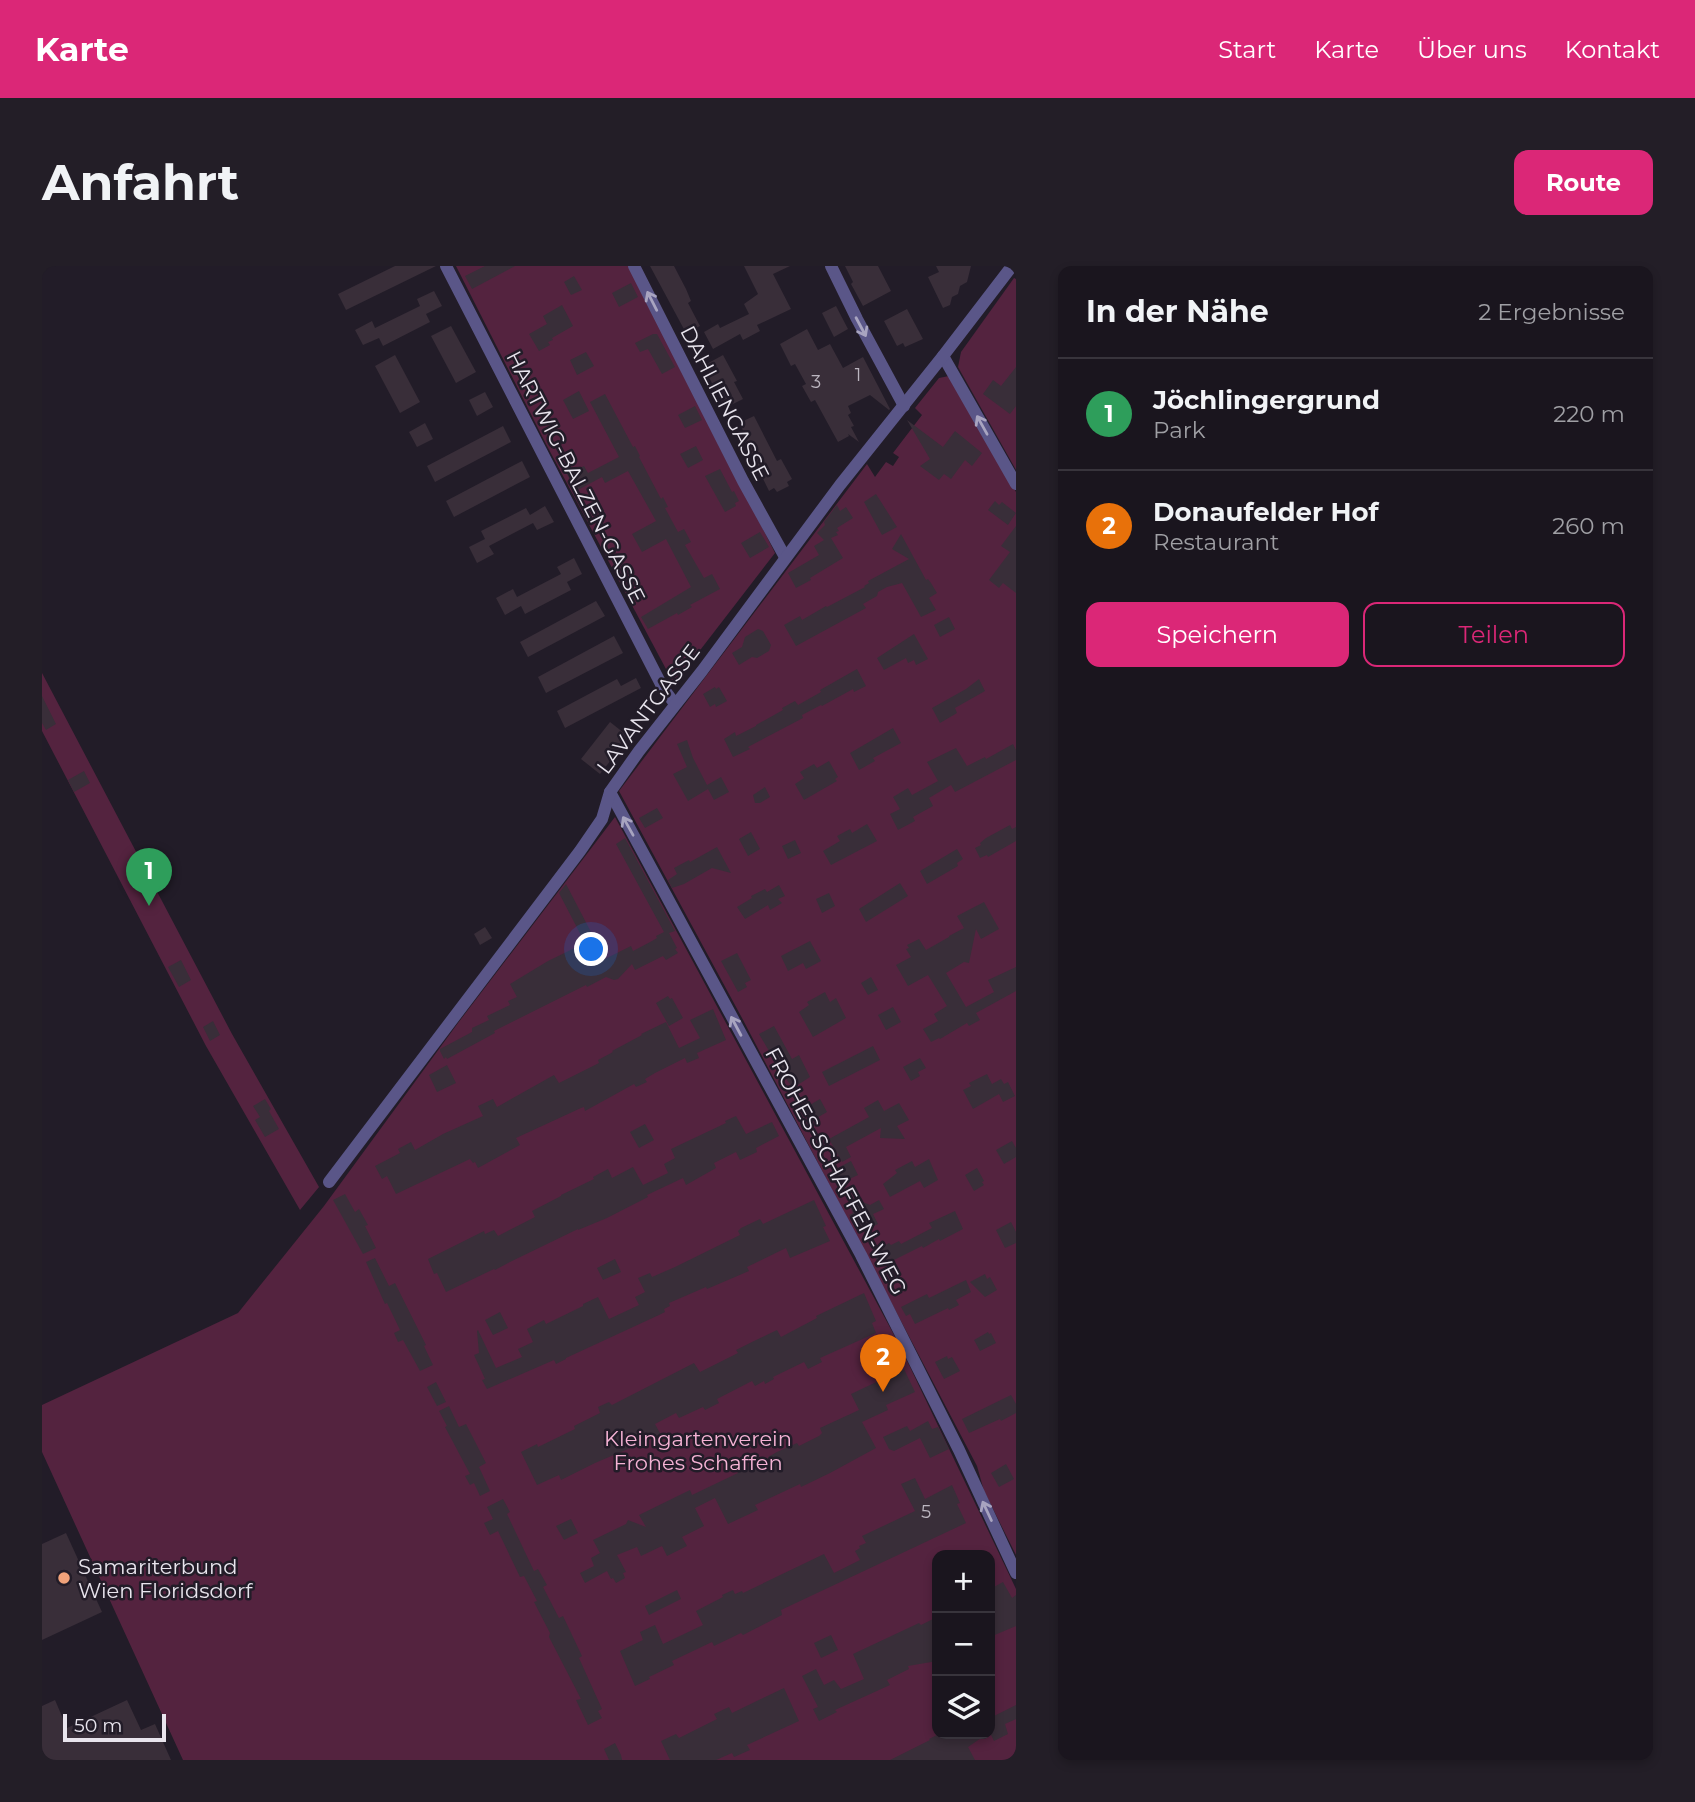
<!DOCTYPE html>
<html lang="de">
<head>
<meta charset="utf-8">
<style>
  body { margin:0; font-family:Montserrat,sans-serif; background:#231e27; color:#f1f3f6 }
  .controls { position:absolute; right:21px; bottom:21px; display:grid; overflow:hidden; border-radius:14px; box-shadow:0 4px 10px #0003 }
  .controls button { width:63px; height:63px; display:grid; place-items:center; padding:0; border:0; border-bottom:2px solid #38343c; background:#1a151e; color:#f1f3f6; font:35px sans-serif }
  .scale { position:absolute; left:21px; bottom:18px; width:103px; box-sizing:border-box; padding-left:7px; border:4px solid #e8e4ed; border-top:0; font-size:19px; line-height:24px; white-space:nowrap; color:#e8e4ed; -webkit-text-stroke:5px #221c28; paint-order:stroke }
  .you { position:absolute; left:550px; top:684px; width:24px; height:24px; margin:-18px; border:5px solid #fff; border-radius:50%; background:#1a73e8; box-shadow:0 0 0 10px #1a73e833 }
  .badge { display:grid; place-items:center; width:46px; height:46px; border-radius:50%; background:#db2777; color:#fff; font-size:23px; font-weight:700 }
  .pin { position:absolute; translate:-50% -58px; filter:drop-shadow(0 2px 4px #0008) }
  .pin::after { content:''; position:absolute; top:37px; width:24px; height:21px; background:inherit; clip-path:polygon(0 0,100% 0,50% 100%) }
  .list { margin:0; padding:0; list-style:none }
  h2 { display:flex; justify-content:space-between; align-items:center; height:91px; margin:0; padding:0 28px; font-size:30px }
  h2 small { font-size:23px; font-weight:400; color:#9f9fa4 }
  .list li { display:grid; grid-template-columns:46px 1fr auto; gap:21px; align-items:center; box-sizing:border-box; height:112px; padding:0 28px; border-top:2px solid #38343c }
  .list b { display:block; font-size:26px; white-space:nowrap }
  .list p { margin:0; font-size:23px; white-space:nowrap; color:#9f9fa4 }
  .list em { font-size:23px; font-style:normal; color:#9f9fa4 }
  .actions { display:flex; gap:14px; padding:21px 28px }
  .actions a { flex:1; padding:16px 0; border:2px solid #db2777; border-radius:14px; text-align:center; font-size:24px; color:#db2777 }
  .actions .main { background:#db2777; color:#fff }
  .icon { flex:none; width:38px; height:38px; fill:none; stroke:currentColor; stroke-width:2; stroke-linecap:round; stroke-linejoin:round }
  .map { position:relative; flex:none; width:974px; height:1494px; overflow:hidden; border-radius:14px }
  header { display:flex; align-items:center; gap:42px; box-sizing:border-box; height:98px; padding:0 35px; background:#db2777; color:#fff }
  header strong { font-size:33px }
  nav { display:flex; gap:38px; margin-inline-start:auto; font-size:24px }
  .intro { display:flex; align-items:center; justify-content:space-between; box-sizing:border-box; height:168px; padding:0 42px }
  h1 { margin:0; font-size:49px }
  .button { padding:18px 32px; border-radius:14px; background:#db2777; color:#fff; font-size:24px; font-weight:700 }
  main { display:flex; gap:42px; padding:0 42px }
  aside { flex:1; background:#1a151e; border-radius:14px; box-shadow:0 4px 10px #0003 }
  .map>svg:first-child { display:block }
</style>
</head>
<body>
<header>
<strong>Karte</strong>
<nav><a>Start</a><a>Karte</a><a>Über uns</a><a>Kontakt</a></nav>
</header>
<div class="intro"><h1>Anfahrt</h1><a class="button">Route</a></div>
<main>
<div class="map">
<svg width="974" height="1494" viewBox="0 0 974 1494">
  <rect width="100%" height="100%" fill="#221c28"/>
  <g fill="#54233f" fill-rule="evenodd">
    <polygon points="414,0 590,0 733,287 632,418 504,178"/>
    <polygon points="972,12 974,13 974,204 916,101 919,86"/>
    <polygon points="907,110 974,226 974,1289 942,1225 935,1200 700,752 577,525 825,198 833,211 844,196 851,200 857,191 851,187 880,149 873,142 897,112"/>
    <polygon points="0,407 190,768 277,921 258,944 164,780 0,465"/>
    <path d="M573 551 858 1080 974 1323V1494H141L0 1186V1139L196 1047 282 940 416 757ZM895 1289H948V1468H895Z"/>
  </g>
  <g fill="#392e39">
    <polygon points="353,0 394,0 304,44 296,28"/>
    <polygon points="443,0 473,0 430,23 423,10"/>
    <polygon points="608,0 632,0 644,23 649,35 646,37 658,60 644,67"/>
    <polygon points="702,0 748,0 731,8 749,43 715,59 718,65 701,74 698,68 671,83 662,66 676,58 678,62 707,48 702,38 716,28"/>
    <polygon points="803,0 836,0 849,25 821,40 809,18 811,16"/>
    <polygon points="894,0 929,0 925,16 918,20 916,28 910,31 908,39 901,42 886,11 897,6"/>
    <polygon points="532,10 540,24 529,29 522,16"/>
    <polygon points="589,17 596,31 577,41 570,27"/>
    <polygon points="392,25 400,40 384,48 388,56 341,80 337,72 321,79 313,64 330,55 333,62 378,40 375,33"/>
    <polygon points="520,39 531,60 510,72 511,74 506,76 508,79 497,85 487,68 505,58 501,50"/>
    <polygon points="794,40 806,63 792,71 780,47"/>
    <polygon points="865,43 881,73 863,81 861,77 855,80 842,55"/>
    <polygon points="409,60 434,106 414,117 389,70"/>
    <polygon points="765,63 776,84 788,78 801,102 821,91 848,143 847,144 828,129 806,140 809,147 806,149 812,160 809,161 817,176 806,168 807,170 796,176 773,134 769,136 760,120 764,118 753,98 749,100 738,78"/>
    <polygon points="611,68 615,68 633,101 620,108 606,83 598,86 593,77"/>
    <polygon points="544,86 552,100 535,109 528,94"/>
    <polygon points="353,89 378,136 358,147 333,100"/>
    <polygon points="681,89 695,115 692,116 701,133 683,142 661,100"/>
    <polygon points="974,101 974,140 968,148 941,128 951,114 959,120"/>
    <polygon points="537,125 547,145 531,153 521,134"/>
    <polygon points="443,126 451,141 435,150 427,134"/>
    <polygon points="563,128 591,181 593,180 598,190 597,191 619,233 621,231 626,241 623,242 636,266 642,263 649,276 643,279 662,312 670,308 678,323 648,339 650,341 636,349 635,347 606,363 599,351 649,321 624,273 600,286 590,268 614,255 586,205 563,217 560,211 534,225 525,208 542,200 546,207 577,191 548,136"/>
    <polygon points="653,140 660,154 643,162 636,149"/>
    <polygon points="712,150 735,195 739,193 750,213 745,216 747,220 735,226 732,222 727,225 701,172 704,170 697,157"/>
    <polygon points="865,154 901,181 913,165 940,187 930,200 923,194 909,213 902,208 897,214 878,200 888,193"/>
    <polygon points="383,157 391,173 375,181 367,166"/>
    <polygon points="461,160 469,176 393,216 385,200"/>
    <polygon points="654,180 661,194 646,202 638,188"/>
    <polygon points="480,195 488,211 412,251 404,235"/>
    <polygon points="678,203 690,226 692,225 697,235 693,237 694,240 683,246 663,210"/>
    <polygon points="834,228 855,261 840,269 822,236"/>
    <polygon points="953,235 957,239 960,236 974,247 966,259 946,244"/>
    <polygon points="795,239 798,245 804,241 811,252 795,262 797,265 794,266 796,269 789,272 801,292 768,312 769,314 754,322 746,307 777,289 772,280 782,274 775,267 783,259 782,256"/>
    <polygon points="503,240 512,256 495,264 491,257 447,280 452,288 435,297 427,281 443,273 439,265 484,242 488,249"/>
    <polygon points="974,260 974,327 961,317 957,322 947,314 968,286 959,280"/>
    <polygon points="718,266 727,281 708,292 699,277"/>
    <polygon points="859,268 884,314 886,313 889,317 895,327 887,332 894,344 879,351 860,317 845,321 836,326 835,330 821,338 824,342 754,380 742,359 758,350 760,354 784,340 785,341 823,321 822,320 827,317 826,315 867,293 850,283"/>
    <polygon points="532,292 540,308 525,316 529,324 483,348 479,340 463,349 454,332 471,323 475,331 519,308 515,301"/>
    <polygon points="554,335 563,350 486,391 478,376"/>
    <polygon points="907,351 913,363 898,371 892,359"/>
    <polygon points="716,363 721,365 729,379 727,385 715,392 710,391 697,399 690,387 700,381 703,371"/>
    <polygon points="872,368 886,393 874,399 872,394 866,397 864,392 842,404 835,392"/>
    <polygon points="572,370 581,387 504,427 496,411"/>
    <polygon points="815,403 824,420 812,426 811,423 780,440 779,439 760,449 761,452 706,481 708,483 691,491 682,473 693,466 694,470 714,460 714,459 741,444 740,442 753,435 756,439 779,426 778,424"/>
    <polygon points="594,412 599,422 523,462 515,445 575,413 579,420"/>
    <polygon points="937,413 943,425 913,442 915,447 898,457 890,442 924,423"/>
    <polygon points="673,421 674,423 677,421 685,435 674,441 673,438 668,441 661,428"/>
    <polygon points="0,430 14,458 4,464 0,457"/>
    <polygon points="568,456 587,471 558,508 539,493"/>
    <polygon points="851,462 859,477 831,492 833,495 817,504 808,487"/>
    <polygon points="645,474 651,492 665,519 679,511 687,526 672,534 666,523 646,535 631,508 645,501 635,478"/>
    <polygon points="971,478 974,484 974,494 913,526 909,519 887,532 891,540 871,551 873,555 856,564 848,548 858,543 851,531 866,522 870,529 896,515 885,496 914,482 925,500 943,491 944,493"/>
    <polygon points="787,495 796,511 793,513 795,515 762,534 753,518 762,512 758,506 772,498 775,502"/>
    <polygon points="42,505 48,517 32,526 26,514"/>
    <polygon points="723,521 728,531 718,537 713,537 711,529"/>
    <polygon points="615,542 621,552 603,562 597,552"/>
    <polygon points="825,558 835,575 789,599 781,585 798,575 795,570 808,563 810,567"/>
    <polygon points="968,559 970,563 974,561 974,575 946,591 945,589 938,592 933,582 939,579 938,577 944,572"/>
    <polygon points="709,566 718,583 706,590 697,573"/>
    <polygon points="583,572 633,665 627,667 635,682 633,683 636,687 624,694 621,690 593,704 590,698 576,713 572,714 564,711 545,721 544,719 452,765 453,767 405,793 404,791 402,793 398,785 398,783 430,766 430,762 447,754 445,750 468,739 466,735 475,731 468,718 506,695 543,677 517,627 524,618 563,693 589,680 591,685 610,675 615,672 614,670 622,666 574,578"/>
    <polygon points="753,574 759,587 746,593 740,580"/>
    <polygon points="675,581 689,607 670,602 642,618 630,622 626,614 635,608 632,602 647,594 648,596"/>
    <polygon points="915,583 921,593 915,597 916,600 885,618 878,605"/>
    <polygon points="858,617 866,630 824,656 817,643"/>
    <polygon points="737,619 743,630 736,633 740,637 728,644 726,639 703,653 695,641 710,632 709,630 723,623 725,626"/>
    <polygon points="787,627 793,640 780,647 774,633"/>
    <polygon points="942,636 957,663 939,673 934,663 927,697 922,696 904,707 924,741 952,726 946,714 974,701 974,725 934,747 938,754 927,760 925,757 898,773 897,772 889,776 881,763 896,755 892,748 905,740 886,709 866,720 854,699 869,691 864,683 867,682 865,679 877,673 884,684 907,671 907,670 922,662 915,650"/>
    <polygon points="443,661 450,672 438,679 432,668"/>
    <polygon points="768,675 779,695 764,703 761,697 746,705 739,690"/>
    <polygon points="695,687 709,714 703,717 705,721 696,726 679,695"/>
    <polygon points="139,694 149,714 137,721 126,701"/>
    <polygon points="829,711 836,724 826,729 819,717"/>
    <polygon points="783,726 788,736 794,732 804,752 771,771 757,746 767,739 765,736"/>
    <polygon points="626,730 628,733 630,732 641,752 627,760 614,737"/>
    <polygon points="851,741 859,756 844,764 836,749"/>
    <polygon points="671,743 684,774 655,787 657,792 645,797 643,792 613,807 603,813 605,816 594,821 592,818 543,845 542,841 539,842 474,872 478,879 436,902 433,896 431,897 428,893 354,928 345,910 340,913 333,900 358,887 356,883 369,876 373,884 401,868 441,850 436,840 451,833 455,841 512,809 517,817 557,797 556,794 571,786 570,785 600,769 599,768 624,756 637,782 658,772 648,754"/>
    <polygon points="171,755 178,769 168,775 161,761"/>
    <polygon points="732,760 750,793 757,789 768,811 751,822 742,810 729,784 727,785 717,768"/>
    <polygon points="831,780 838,794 787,820 780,806"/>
    <polygon points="878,792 884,802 876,806 878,810 869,815 861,801"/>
    <polygon points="405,799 414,817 395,826 387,809"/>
    <polygon points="945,808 950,818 959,813 962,818 966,816 973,830 961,836 957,828 931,843 921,824 929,820 927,817"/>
    <polygon points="223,833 229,843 227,845 237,863 223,871 213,854 218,851 211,840"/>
    <polygon points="778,833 785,846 768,856 761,843"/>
    <polygon points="836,834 842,845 857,837 867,854 855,860 863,873 838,872 839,862 804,881 809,891 800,896 787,873 827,851 822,842"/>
    <polygon points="694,850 704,868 730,856 737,870 714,882 715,886 698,894 694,886 672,897 674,902 644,919 641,912 605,929 606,931 565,952 536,964 536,963 470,995 453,1004 452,1003 404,1026 395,1007 392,1008 386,993 442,965 443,968 452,964 456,970 493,951 490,945 519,930 519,929 552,913 551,911 566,903 570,912 591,901 601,919 626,907 622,898 633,892 629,883 684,857 683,855"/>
    <polygon points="603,858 612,874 597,882 588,866"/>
    <polygon points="970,875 974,882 974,891 962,898 954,884"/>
    <polygon points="887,893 896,914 882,922 878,915 848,931 841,918 855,907 853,904 870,895 873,901"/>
    <polygon points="809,895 816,909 799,917 792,904"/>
    <polygon points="935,902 942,915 940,916 942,919 932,925 923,909"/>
    <polygon points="303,928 313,946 317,943 326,959 323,960 334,982 321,988 291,934"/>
    <polygon points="772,934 784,960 781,961 788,975 748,992 744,982 705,1001 707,1005 665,1023 664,1021 627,1037 628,1040 622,1043 623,1046 617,1049 524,1092 524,1093 514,1098 512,1094 445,1123 440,1114 443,1113 432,1089 437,1087 435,1065 436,1064 454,1102 480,1091 476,1083 491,1076 485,1063 502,1054 504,1058 541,1040 541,1038 556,1031 567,1053 597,1039 593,1031 603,1026 596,1012 608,1007 610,1011 633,1001 698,969 696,965 699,962 718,953 721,958"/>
    <polygon points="816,934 828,939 837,934 842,943 831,948 836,958 821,966 815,956 812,957 807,949 811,947 807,939"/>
    <polygon points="913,945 921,963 898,975 897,973 881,982 880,980 844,998 841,992 835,995 830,986 847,977 849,979 857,975 859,978 890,962 887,957"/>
    <polygon points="969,956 974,966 974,977 963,982 954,964"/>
    <polygon points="333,992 347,1020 353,1017 384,1079 382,1080 391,1099 378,1105 361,1074 356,1076 352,1067 358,1064 345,1037 343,1038 324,996"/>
    <polygon points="573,993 579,1006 561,1014 555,1002"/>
    <polygon points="943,1008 945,1013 948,1011 955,1024 943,1031 928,1016"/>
    <polygon points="924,1014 929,1026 914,1034 917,1039 907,1044 906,1042 873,1058 868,1048 864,1050 859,1041 885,1028 887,1032"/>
    <polygon points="822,1027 834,1055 830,1057 834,1067 778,1092 780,1096 766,1103 762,1096 731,1111 732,1113 723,1118 722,1115 713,1120 710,1115 675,1133 677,1137 663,1144 661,1141 637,1152 634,1147 613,1158 619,1169 553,1197 519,1214 517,1209 495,1219 479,1186 495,1178 496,1181 533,1163 532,1160 558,1147 556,1141 567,1136 570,1139 652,1097 658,1106 696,1087 694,1084 712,1075 735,1064 739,1071 775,1052 774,1050"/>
    <polygon points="458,1046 466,1062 451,1069 443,1054"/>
    <polygon points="946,1066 947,1068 949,1067 954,1077 938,1085 932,1074"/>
    <polygon points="905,1090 906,1093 910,1091 918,1105 902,1113 893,1096"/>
    <polygon points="862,1103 873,1126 844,1139 846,1144 820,1156 834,1182 788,1207 759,1221 758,1218 713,1239 716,1244 686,1258 673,1232 653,1242 662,1260 640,1271 645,1280 625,1290 620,1280 599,1290 595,1281 575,1289 584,1306 581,1307 583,1312 574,1317 571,1312 569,1313 565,1305 543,1317 538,1307 552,1300 549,1292 558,1287 551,1274 584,1258 586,1254 604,1261 597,1249 648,1224 650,1229 696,1207 695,1205 727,1192 726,1191 735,1186 755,1177 757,1180 777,1170 780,1167 778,1162 817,1144 809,1128"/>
    <polygon points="394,1116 404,1136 395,1140 385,1121"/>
    <polygon points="969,1129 974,1138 974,1147 959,1155 958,1153 927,1167 920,1153"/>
    <polygon points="407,1140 417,1161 424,1158 444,1197 437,1201 448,1225 438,1230 432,1217 428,1219 423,1210 428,1208 403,1161 405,1160 397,1145"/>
    <polygon points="886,1155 890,1163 896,1161 907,1183 888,1192 878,1172 852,1185 847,1183 841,1171 865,1160 868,1165"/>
    <polygon points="964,1198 972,1213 957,1221 949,1207"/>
    <polygon points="873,1212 883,1233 910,1219 918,1237 915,1238 924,1257 739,1344 740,1349 701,1369 699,1367 672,1380 670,1376 630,1395 632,1399 607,1411 608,1413 593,1420 578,1385 601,1374 598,1366 613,1359 621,1378 661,1359 654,1345 681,1331 680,1329 691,1324 693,1328 700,1325 701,1327 782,1288 792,1307 818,1294 813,1285 818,1282 817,1280 824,1277 820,1270 873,1245 859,1218"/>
    <polygon points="461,1233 468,1246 465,1248 492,1305 496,1303 505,1319 501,1321 517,1352 521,1350 540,1390 537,1392 560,1443 556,1445 560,1452 546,1459 534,1434 539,1433 507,1371 508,1367 492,1336 495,1335 482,1310 478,1311 456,1265 448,1269 442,1257 451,1253 445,1241"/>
    <polygon points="529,1253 536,1267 522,1274 514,1260"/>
    <polygon points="24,1267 60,1346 0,1374 0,1278"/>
    <polygon points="961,1316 970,1332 974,1329 974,1360 948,1371 948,1326 951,1324 950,1322"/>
    <polygon points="635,1324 639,1333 607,1349 603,1340"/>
    <polygon points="895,1351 895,1395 866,1400 867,1403 845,1414 848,1419 793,1444 795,1446 777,1455 771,1443 776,1441 760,1410 774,1403 782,1419 792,1414 799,1423 822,1413 811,1388 877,1357 879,1359"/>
    <polygon points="789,1369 796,1384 779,1392 772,1377"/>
    <polygon points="742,1422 757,1455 705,1479 708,1484 692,1491 690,1487 674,1494 628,1494 619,1475 634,1468 637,1472 675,1453 672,1448 687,1441 690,1447"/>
    <polygon points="13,1434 25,1462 85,1434 99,1464 113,1458 129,1494 0,1494 0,1440"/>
    <polygon points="974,1439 974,1453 963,1458 966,1468 952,1475 948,1467 948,1452"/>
    <polygon points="897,1468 945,1468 926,1481 933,1494 848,1494 888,1474 887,1473"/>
    <polygon points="573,1477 579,1489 580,1494 567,1494 562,1483"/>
  </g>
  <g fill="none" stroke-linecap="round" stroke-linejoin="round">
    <g stroke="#5a5688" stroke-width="12">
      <polyline points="404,0 621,422 633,438"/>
      <polyline points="592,0 701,215 743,291"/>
      <polyline points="789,0 815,53 862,140"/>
      <polyline points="901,90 974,218"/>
      <polyline points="568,526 819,989 917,1184 974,1307"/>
      <polyline points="287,916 538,585 560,553 568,526 597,485 660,405 798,219 901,90 970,0"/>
    </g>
  </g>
  <defs><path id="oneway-shaft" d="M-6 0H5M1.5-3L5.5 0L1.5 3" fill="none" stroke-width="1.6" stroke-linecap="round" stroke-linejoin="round" transform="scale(1.75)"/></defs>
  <g stroke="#a8a4c0">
    <use href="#oneway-shaft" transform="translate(610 35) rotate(-117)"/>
    <use href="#oneway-shaft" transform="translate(819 61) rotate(62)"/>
    <use href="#oneway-shaft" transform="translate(940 159) rotate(-119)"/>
    <use href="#oneway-shaft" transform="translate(586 560) rotate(-119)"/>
    <use href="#oneway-shaft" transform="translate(694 760) rotate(-118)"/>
    <use href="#oneway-shaft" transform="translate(945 1245) rotate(-115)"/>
  </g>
  <circle fill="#f0a27a" stroke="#221c28" stroke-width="2.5" cx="22" cy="1312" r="7"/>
  <g text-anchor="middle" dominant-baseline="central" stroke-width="5" stroke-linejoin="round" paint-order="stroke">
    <g font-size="18" fill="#bcb6c0">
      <text x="816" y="109">1</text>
      <text x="774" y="116">3</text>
      <text x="884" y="1246">5</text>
    </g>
    <g font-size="21" fill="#e8e4ed" stroke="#221c28">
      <text transform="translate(683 137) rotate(63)">DAHLIENGASSE</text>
      <text transform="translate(534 211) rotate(63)">HARTWIG-BALZEN-GASSE</text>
      <text transform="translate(606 443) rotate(-53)">LAVANTGASSE</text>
      <text transform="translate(794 905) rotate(62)">FROHES-SCHAFFEN-WEG</text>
    </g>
    <g font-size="21" fill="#f5b2d4" stroke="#221c28">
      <text x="656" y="1172">Kleingartenverein<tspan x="656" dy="24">Frohes Schaffen</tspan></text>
    </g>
    <g font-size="21" fill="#e8e4ed" stroke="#221c28" text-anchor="start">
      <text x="36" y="1300">Samariterbund<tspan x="36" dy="24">Wien Floridsdorf</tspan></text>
    </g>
  </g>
</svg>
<div class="controls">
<button>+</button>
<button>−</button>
<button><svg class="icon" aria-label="layers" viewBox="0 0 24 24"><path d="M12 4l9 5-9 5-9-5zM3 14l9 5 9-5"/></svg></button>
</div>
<div class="scale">50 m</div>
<div class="you"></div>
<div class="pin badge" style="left:107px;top:640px;background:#2e9e5b">1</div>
<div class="pin badge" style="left:841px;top:1126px;background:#e8710a">2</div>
</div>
<aside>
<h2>In der Nähe<small>2 Ergebnisse</small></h2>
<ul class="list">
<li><span class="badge" style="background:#2e9e5b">1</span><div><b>Jöchlingergrund</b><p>Park</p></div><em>220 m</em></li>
<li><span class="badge" style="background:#e8710a">2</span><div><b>Donaufelder Hof</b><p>Restaurant</p></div><em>260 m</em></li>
</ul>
<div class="actions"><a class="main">Speichern</a><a>Teilen</a></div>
</aside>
</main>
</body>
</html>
